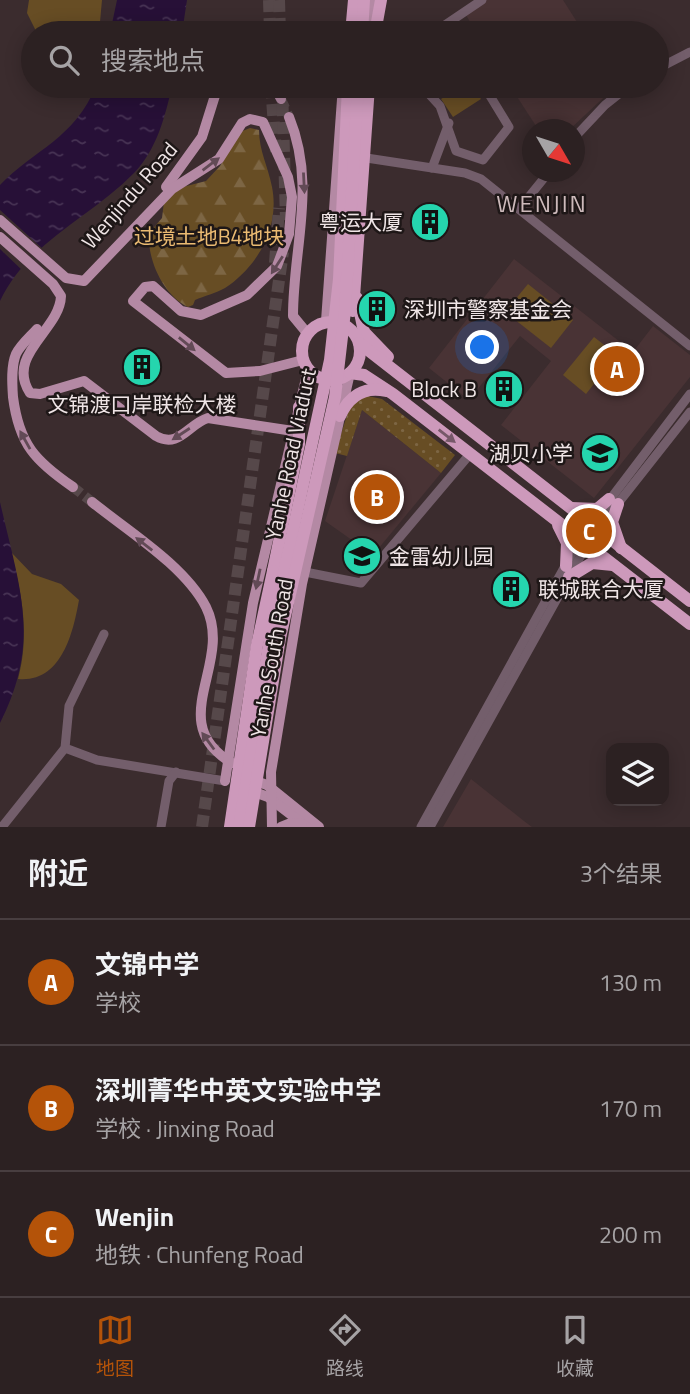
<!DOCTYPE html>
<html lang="zh">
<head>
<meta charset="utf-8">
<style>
  body { margin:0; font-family:"Titillium Web","Noto Sans SC",sans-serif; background:#34292a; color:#f1f3f6 }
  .controls { position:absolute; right:21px; bottom:21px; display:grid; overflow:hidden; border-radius:14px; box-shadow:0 4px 18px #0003 }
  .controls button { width:63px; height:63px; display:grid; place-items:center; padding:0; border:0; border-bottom:2px solid #483e40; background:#2c2122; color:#f1f3f6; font:35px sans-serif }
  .compass { position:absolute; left:522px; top:119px; width:63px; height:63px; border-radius:50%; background:#2c2122; box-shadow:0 4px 18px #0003; rotate:129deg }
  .you { position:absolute; left:483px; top:348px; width:24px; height:24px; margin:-18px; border:5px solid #fff; border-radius:50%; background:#1a73e8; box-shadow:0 0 0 10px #1a73e833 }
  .badge { display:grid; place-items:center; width:46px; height:46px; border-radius:50%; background:#b45309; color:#fff; font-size:23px; font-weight:700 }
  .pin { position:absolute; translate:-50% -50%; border:4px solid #fff; box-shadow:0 2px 7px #0006 }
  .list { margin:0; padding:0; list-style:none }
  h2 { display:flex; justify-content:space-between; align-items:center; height:91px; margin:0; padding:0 28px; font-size:30px }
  h2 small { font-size:23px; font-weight:400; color:#a6a3a5 }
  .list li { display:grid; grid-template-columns:46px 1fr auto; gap:21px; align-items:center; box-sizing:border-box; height:126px; padding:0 28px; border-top:2px solid #483e40 }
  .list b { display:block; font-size:26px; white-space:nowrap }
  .list p { margin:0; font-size:23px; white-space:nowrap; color:#a6a3a5 }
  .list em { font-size:23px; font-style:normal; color:#a6a3a5 }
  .icon { flex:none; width:38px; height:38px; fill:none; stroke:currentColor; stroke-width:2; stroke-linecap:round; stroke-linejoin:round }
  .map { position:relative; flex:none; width:690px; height:827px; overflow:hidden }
  .search { position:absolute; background:#2c2122; box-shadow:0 4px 18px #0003; left:21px; right:21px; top:21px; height:77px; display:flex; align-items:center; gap:18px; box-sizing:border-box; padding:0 24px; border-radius:38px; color:#a6a3a5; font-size:26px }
  .sheet { height:469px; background:#2c2122 }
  nav { display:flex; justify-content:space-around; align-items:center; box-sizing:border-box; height:98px; border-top:2px solid #483e40; background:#2c2122; font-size:19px; color:#a6a3a5 }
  nav a { display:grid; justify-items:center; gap:4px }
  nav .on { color:#b45309 }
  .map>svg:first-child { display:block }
</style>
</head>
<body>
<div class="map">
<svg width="690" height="827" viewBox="0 0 690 827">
  <defs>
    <pattern id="forest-firs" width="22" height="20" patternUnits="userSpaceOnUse" patternTransform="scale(1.75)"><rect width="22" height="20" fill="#674d24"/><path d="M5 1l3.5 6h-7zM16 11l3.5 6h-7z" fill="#7d6644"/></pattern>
    <pattern id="park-dots" width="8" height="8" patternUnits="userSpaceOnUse" patternTransform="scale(1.75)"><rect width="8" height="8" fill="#674d24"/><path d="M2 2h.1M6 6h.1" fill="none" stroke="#7d6644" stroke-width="1.8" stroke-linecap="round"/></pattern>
    <pattern id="water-ripples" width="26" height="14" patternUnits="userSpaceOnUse" patternTransform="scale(1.75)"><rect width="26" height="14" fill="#271037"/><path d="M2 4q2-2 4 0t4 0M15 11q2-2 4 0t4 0" fill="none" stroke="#473354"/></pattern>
  </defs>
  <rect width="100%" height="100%" fill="#3b2c2e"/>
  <g fill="#493335">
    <polygon points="482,0 563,0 584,33 477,33 464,12"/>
    <polygon points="510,86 616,86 569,130 538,129"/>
    <polygon points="514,259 633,352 653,326 690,355 690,377 594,498 501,425 551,361 520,336 469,400 429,368"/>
    <polygon points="362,410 441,473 373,555 325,521"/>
    <polygon points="471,779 524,821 532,827 443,827"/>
  </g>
  <g fill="#674d24">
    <polygon points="29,0 102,0 99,33 37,33 27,13"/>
    <polygon points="462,86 472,86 481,99 453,117 441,99"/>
    <polygon points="528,284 573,320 551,348 505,312"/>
    <polygon points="594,337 617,355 586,394 563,375"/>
    <path d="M11 552 32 574 61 584 79 600C73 634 61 683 18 679 30 635 22 595 11 552Z"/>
  </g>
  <path fill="url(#forest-firs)" d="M250 128 259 130C259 151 268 166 272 187 280 227 258 266 225 288 216 293 204 296 195 300L193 305 188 307C163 295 147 259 149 233L162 218 164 202 175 189 206 181 220 166 240 132Z"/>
  <polygon fill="url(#park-dots)" points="363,395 382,399 455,455 441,473 362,410 347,456 335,453 349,409"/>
  <g fill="url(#water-ripples)">
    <polygon points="117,0 187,0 182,33 110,33"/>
    <path d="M96 86H172C165 117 157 149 134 173 90 218 28 242 0 301V185C35 149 74 139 96 86Z"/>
    <path d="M0 502C19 586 42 641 0 723Z"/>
  </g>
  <polygon fill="#3b2c2e" points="0,210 43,249 24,272 0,249"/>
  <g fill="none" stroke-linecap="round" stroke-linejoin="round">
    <g stroke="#56484a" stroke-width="10" stroke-dasharray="10 5" stroke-linecap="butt">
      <polyline points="281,99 289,117"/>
      <polyline points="73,487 92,502"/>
    </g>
    <g stroke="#56484a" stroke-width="12" stroke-dasharray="12 6" stroke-linecap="butt">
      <polyline points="269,0 270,33"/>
      <polyline points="279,0 280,33"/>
      <polyline points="271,86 276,152"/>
      <polyline points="282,86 286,220"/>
      <polyline points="275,263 279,208"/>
      <polyline points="202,827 283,252"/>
    </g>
    <g stroke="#735e6b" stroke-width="9">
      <polyline points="450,33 445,25 482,0"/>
      <polyline points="657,69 690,52"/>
      <polyline points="441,86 429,94 440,106 456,151 483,160 509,127 484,86"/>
      <polyline points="574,138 605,105 629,86"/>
      <polyline points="360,157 465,173 481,179 690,346"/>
      <polyline points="432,168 449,123"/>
      <polyline points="519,209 549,172"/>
      <polyline points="305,572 361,583 470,454"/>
      <polyline points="65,748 97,760 225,781"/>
      <polyline points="2,827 65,748 69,706 104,634"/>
      <polyline points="161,827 169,781 176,772"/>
      <polyline points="421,827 580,539 690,394"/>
      <polyline points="430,827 579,559 597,530 690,412"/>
    </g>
    <g stroke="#b489a4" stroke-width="10">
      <polyline points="369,33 372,0"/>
      <polyline points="274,86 281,99"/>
      <path d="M289 117C317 185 293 247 293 316L307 333"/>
      <polyline points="166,187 202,137 218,86"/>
      <polyline points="0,220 66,278 84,281 172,189 219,159 242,123 250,119 263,122 288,177 292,197 289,234 277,266 247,295 201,315 181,311 153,286 145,287 133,301 226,373 260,371 303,360"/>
      <path d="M0 237 53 284 61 296C60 330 5 355 30 393L40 394 84 381 156 436C179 449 188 424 208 418L293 431"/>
      <polyline points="326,321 342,99"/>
      <path d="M37 329C30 337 21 344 16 354 11 366 12 383 13 397 19 444 35 461 73 487"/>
      <path d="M92 502C128 531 185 566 206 607 234 664 163 722 232 763"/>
      <polyline points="250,779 267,785 319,827"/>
      <polyline points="225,781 253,603 308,370"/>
      <polyline points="249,790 268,797 307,827"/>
      <polyline points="272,827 271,772 302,584 350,373"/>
      <polyline points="281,827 291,823 302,824"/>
    </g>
    <g stroke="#cd99bb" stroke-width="12">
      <polyline points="351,33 354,0"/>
      <polyline points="362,33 364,0"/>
      <polyline points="375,33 381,0"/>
      <polyline points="357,298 364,332 388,357"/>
      <circle cx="331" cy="351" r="29"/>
      <polyline points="359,343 690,601"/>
      <polyline points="350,373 364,375 393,394 690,624"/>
      <path d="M340 416C349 396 364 386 386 391"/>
      <polyline points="618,504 612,522 621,548"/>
      <polyline points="571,508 597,509 609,499"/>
      <polyline points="558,525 567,543 566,566"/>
      <polyline points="273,571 299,444 299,407"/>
      <polyline points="569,577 592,563 613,565"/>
    </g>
    <g stroke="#cd99bb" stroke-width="12">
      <polyline points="353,311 369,86"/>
      <polyline points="230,827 257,645 273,571"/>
      <polyline points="239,827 271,632 330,360 339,279 348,86"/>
      <polyline points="249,827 280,638 335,397 345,311 358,86"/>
    </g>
  </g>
  <defs><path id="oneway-solid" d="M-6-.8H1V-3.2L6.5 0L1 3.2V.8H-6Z" transform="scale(1.75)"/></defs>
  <g fill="#624a56">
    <use href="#oneway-solid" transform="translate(211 164) rotate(-37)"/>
    <use href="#oneway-solid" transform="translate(304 183) rotate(87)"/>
    <use href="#oneway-solid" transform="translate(277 265) rotate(123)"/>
    <use href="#oneway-solid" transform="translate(187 344) rotate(39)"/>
    <use href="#oneway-solid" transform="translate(181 434) rotate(147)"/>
    <use href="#oneway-solid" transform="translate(25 440) rotate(-119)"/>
    <use href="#oneway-solid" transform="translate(144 544) rotate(-142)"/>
    <use href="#oneway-solid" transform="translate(258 579) rotate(102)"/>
    <use href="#oneway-solid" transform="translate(208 741) rotate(-126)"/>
  </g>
  <use fill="#765869" href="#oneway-solid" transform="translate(447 436) rotate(38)"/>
  <defs>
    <g id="building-disc" transform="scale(2.0125)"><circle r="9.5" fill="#25d5ae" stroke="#1e1717"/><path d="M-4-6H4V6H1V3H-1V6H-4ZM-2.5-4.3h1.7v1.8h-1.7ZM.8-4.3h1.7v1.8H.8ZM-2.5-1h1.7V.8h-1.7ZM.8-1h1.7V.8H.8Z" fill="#111"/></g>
    <g id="school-disc" transform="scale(2.0125)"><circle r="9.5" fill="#25d5ae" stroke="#1e1717"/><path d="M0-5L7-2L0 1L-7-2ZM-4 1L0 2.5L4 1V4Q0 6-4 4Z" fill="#111"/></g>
  </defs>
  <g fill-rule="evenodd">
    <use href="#building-disc" x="430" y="222"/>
    <use href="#building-disc" x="377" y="309"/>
    <use href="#building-disc" x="142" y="367"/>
    <use href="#building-disc" x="504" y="389"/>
    <use href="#school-disc" x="600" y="453"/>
    <use href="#school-disc" x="362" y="556"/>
    <use href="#building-disc" x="511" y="589"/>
  </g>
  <g text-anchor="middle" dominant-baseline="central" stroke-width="5" stroke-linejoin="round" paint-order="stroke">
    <g font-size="21" fill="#efe5e6" stroke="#1e1717">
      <text transform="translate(129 195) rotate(-49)">Wenjindu Road</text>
      <text transform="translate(290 454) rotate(-78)">Yanhe Road Viaduct</text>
      <text transform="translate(271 658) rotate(-80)">Yanhe South Road</text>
    </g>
    <g font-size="21" fill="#efe5e6" stroke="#1e1717" text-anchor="end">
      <text x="403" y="222">粤运大厦</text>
      <text x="404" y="309" text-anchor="start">深圳市警察基金会</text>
      <text x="477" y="389">Block B</text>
      <text x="142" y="404" text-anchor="middle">文锦渡口岸联检大楼</text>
      <text x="573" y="453">湖贝小学</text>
      <text x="389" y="556" text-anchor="start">金雷幼儿园</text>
      <text x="538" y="589" text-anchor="start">联城联合大厦</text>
    </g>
    <g font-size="21" fill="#ebbb72" stroke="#1e1717">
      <text x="209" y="236">过境土地B4地块</text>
    </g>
    <g font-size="24" letter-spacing="2" fill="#cdbabb" stroke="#1e1717">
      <text x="542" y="203">WENJIN</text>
    </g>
  </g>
</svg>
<div class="controls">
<button><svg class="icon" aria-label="layers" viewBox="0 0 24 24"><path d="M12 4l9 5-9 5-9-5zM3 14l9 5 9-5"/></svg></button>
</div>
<svg class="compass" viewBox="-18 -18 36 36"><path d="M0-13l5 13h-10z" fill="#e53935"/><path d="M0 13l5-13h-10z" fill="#a6a3a5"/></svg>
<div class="you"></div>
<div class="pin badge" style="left:617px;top:369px">A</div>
<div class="pin badge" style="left:377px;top:497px">B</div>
<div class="pin badge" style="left:589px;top:531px">C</div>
<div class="search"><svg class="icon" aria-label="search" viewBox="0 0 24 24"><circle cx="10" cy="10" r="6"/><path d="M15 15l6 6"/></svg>搜索地点</div>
</div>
<section class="sheet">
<h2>附近<small>3个结果</small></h2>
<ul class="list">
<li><span class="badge">A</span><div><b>文锦中学</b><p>学校</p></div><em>130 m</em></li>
<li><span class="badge">B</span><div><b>深圳菁华中英文实验中学</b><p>学校 · Jinxing Road</p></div><em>170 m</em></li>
<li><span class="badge">C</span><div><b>Wenjin</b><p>地铁 · Chunfeng Road</p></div><em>200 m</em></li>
</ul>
</section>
<nav>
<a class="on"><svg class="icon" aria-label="map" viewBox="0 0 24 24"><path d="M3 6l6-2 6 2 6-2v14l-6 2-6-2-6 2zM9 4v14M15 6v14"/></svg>地图</a>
<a><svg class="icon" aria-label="directions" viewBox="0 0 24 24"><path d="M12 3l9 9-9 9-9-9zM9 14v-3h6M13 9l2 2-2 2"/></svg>路线</a>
<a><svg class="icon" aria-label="saved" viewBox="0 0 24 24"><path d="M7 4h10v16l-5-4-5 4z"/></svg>收藏</a>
</nav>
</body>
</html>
